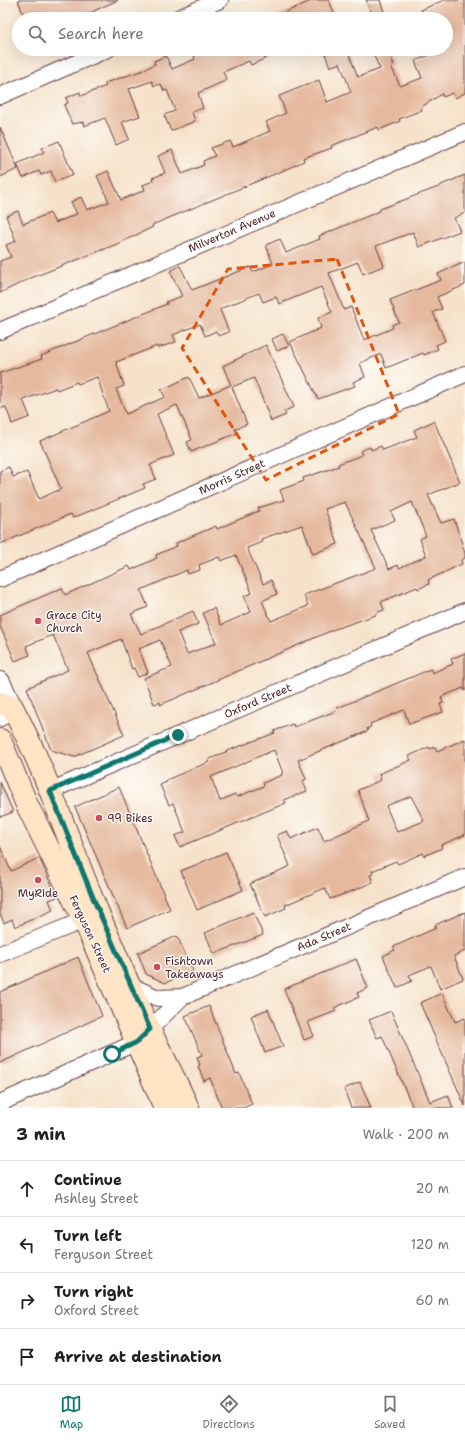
<!DOCTYPE html>
<html lang="en">
<head>
<meta charset="utf-8">
<style>
  body { margin:0; font-family:"Shantell Sans",sans-serif; background:#f2f2f2; color:#202124 }
  .stop { position:absolute; width:12px; height:12px; margin:-9px; border:3px solid #0f766e; border-radius:50%; background:#fff }
  .stop.end { background:#0f766e; border-color:#fff; box-shadow:0 1px 4px #0008 }
  .list { margin:0; padding:0; list-style:none }
  h2 { display:flex; justify-content:space-between; align-items:center; height:52px; margin:0; padding:0 16px; font-size:17px }
  h2 small { font-size:13px; font-weight:400; color:#757577 }
  .list li { display:grid; grid-template-columns:26px 1fr auto; gap:12px; align-items:center; box-sizing:border-box; height:56px; padding:0 16px; border-top:1px solid #e0e0e0 }
  .list b { display:block; font-size:15px; white-space:nowrap }
  .list p { margin:0; font-size:13px; white-space:nowrap; color:#757577 }
  .list em { font-size:13px; font-style:normal; color:#757577 }
  .icon { flex:none; width:22px; height:22px; fill:none; stroke:currentColor; stroke-width:2; stroke-linecap:round; stroke-linejoin:round }
  .map { position:relative; flex:none; width:465px; height:1108px; overflow:hidden }
  .search { position:absolute; background:#fff; box-shadow:0 4px 16px #0002; left:12px; right:12px; top:12px; height:44px; display:flex; align-items:center; gap:10px; box-sizing:border-box; padding:0 14px; border-radius:22px; color:#757577; font-size:15px }
  .sheet { height:276px; background:#fff }
  nav { display:flex; justify-content:space-around; align-items:center; box-sizing:border-box; height:56px; border-top:1px solid #e0e0e0; background:#fff; font-size:11px; color:#757577 }
  nav a { display:grid; justify-items:center; gap:2px }
  nav .on { color:#0f766e }
  .map>svg:first-child { display:block }
</style>
</head>
<body>
<div class="map">
<svg width="465" height="1108" viewBox="0 0 465 1108">
  <rect width="100%" height="100%" fill="#fdfcf7"/>
  <filter id="ink" filterUnits="userSpaceOnUse"><feTurbulence type="fractalNoise" baseFrequency=".025" numOctaves="2"/><feDisplacementMap in="SourceGraphic" scale="8" xChannelSelector="R" yChannelSelector="G"/><feConvolveMatrix kernelMatrix="1 2 1 2 8 2 1 2 1" color-interpolation-filters="sRGB"/></filter>
  <filter id="wash" filterUnits="userSpaceOnUse"><feTurbulence type="fractalNoise" baseFrequency=".012" numOctaves="4" result="noise"/><feDisplacementMap in="SourceGraphic" scale="16" xChannelSelector="R" yChannelSelector="G"/><feGaussianBlur stdDeviation="0.9" result="paint"/><feColorMatrix in="noise" values="0 0 0 0 0 0 0 0 0 0 0 0 0 0 0 0 0 1.4 0 .05"/><feComposite in="paint" operator="in"/></filter>
  <g filter="url(#wash)">
    <rect width="100%" height="100%" fill="#f6e2ca"/>
    <g id="blocks">
      <g fill="#e5b99e" fill-rule="evenodd">
        <polygon points="18,0 118,0 76,19 25,19"/>
        <polygon points="313,0 329,0 336,19 270,19"/>
        <polygon points="366,0 380,0 384,12 373,16"/>
        <polygon points="444,0 465,0 465,93 455,98 453,93 443,97 442,94 421,107 422,110 399,119 400,121 379,130 378,127 331,146 332,148 303,158 304,161 282,171 152,225 153,227 117,244 31,278 0,293 0,261 11,257 6,245 16,241 6,216 18,211 23,224 50,213 55,223 77,214 71,202 81,197 87,210 109,202 97,176 108,171 121,200 145,190 143,185 153,181 152,178 165,173 158,156 172,150 182,174 204,165 203,161 215,156 211,148 230,141 233,147 270,131 266,122 286,113 279,96 319,80 327,102 351,92 340,63 330,67 325,54 339,49 347,49 358,77 380,69 373,54 387,49 394,64 391,66 400,86 422,78 415,61 434,53 432,49 446,49 446,19 425,19 421,10"/>
        <polygon points="209,49 286,49 251,65 249,61 223,72 227,80 198,93 203,108 192,112 195,121 171,131 164,115 175,111 167,90 164,91 161,84 154,86 152,81 129,89 140,116 122,122 129,139 116,145 105,118 84,126 83,122 72,124 64,105 68,103 66,98 80,92 81,96 106,86 105,83 141,71 155,64 154,61 166,56 172,69 195,59 194,56"/>
        <polygon points="0,127 18,169 0,177"/>
        <polygon points="59,141 73,175 55,182 51,171 41,175 39,171 23,178 17,164 44,152 42,148"/>
        <polygon points="465,175 465,213 454,218 460,231 419,247 413,232 376,246 384,266 363,274 358,262 329,273 344,310 351,307 364,340 393,328 392,325 399,322 390,300 441,280 438,274 465,262 465,285 437,297 442,309 433,312 445,341 436,345 438,349 424,355 423,353 386,368 381,354 360,363 365,377 353,382 355,386 318,399 290,342 321,328 318,318 332,312 321,287 279,304 276,297 263,302 259,293 222,308 220,310 229,332 219,336 216,331 205,336 200,324 173,335 176,342 158,348 157,346 116,362 124,386 116,389 126,414 165,397 161,390 189,377 199,398 231,385 223,366 266,345 294,407 284,411 286,415 271,421 254,378 232,387 247,424 235,429 237,433 191,452 187,442 192,440 177,405 157,414 174,455 150,465 156,479 143,484 145,488 73,518 71,514 0,544 0,471 9,467 13,477 27,472 39,499 61,489 40,441 109,411 97,377 78,384 77,382 57,390 56,388 23,400 30,417 12,424 6,407 0,409 0,373 42,359 41,356 167,304 166,302 182,296 170,271 180,266 192,290 250,267 253,272 273,264 266,245 280,239 286,253 320,239 319,236 380,211 380,209 441,186 441,185"/>
        <polygon points="283,334 289,346 277,351 272,339"/>
        <path d="M434 421 460 482 428 495 441 523 454 519 465 553V558L461 560 462 564 428 580 429 584 418 589 417 587 381 602 384 610 376 613V615L335 629 160 705V702L154 704 144 678 172 667 160 640 139 649 148 673 138 677 134 668 132 669 121 639 88 653 124 735 74 757 51 750 27 688 68 670 53 635 26 646 30 655 15 661 0 626V615L62 588 65 595 129 566 131 570 157 558 156 555 177 546 176 543 216 526 217 529 259 511 258 508 284 500 280 490 304 481 303 478 339 466 338 464 362 455 360 451 370 447 371 450 381 446 383 450 417 437 414 430ZM345 502 376 568 304 595 308 606 271 621 262 601 277 594 271 580 263 584 247 548 262 542 261 539 302 525 313 554 338 544 325 509ZM412 502 426 536 420 539 426 556 399 568 398 565 389 569 371 530 395 520 391 512ZM236 555 252 593 244 596 251 612 221 625 214 608 203 613 216 643 187 654 178 632 198 624 193 611 141 634 131 614 148 607 141 590 187 570 188 574 200 570 199 565 219 557 221 561Z"/>
        <path d="M465 653V691L463 688 441 697 443 703 440 704 443 712 409 724 404 710 370 724 371 727 367 728 368 731 298 760 306 779 303 781 307 791 284 800 286 803 180 847 175 836 185 832 173 803 169 805 160 785 167 782 166 780 209 762 208 760 232 749 275 733 274 731 293 724 294 727 336 711 335 709 431 669 432 673 453 664 451 659ZM274 750 283 773 281 774 282 775 263 783 264 786 237 797 235 794 220 801 211 777Z"/>
        <path d="M465 739V835L441 845 442 848 424 856 423 853 398 864 396 861 372 871 373 874 370 875 373 882 355 890 330 899 325 888 285 905 286 908 265 917 250 884 290 866 277 835 287 831 291 839 318 827 324 841 369 821 358 790 381 780 379 774 411 760 409 756 429 747 430 749 435 747 437 751ZM411 796 424 821 397 832 386 806Z"/>
        <polygon points="0,782 13,812 0,817"/>
        <polygon points="119,787 170,909 127,928 75,807"/>
        <polygon points="0,846 11,871 39,858 57,897 49,900 53,910 15,927 12,919 4,923 0,914"/>
        <polygon points="226,852 243,890 197,910 181,871"/>
        <polygon points="253,912 263,935 214,954 205,933"/>
        <polygon points="465,912 465,951 454,956 463,979 440,989 431,966 409,975 412,981 397,988 383,956 395,950 393,947 436,928 435,925"/>
        <polygon points="177,936 193,971 165,983 146,974 138,953"/>
        <polygon points="78,957 102,1016 0,1063 0,992"/>
        <polygon points="356,959 368,988 357,993 359,997 334,1008 336,1011 308,1022 314,1036 304,1040 284,989"/>
        <polygon points="442,993 455,1022 465,1018 465,1106 420,1003"/>
        <polygon points="209,1006 236,1074 239,1073 252,1104 243,1108 222,1108 210,1078 204,1081 198,1066 200,1065 197,1057 202,1055 185,1016"/>
        <polygon points="268,1009 283,1046 265,1053 251,1016"/>
        <polygon points="391,1011 430,1102 448,1095 453,1108 413,1108 382,1036 377,1038 369,1020"/>
        <polygon points="360,1082 371,1108 351,1108 344,1089"/>
      </g>
    </g>
  </g>
  <g filter="url(#ink)">
    <use href="#blocks" fill-opacity="0" stroke="#643c43" stroke-width="1"/>
    <g fill="none" stroke-linecap="round" stroke-linejoin="round">
      <g stroke="#643c43" stroke-width="18">
        <g id="minor">
          <polyline points="176,19 220,0"/>
          <polyline points="0,96 108,49"/>
          <polyline points="0,331 465,132"/>
          <polyline points="0,579 465,374"/>
          <polyline points="50,791 465,611"/>
          <polyline points="0,954 84,920"/>
          <polyline points="131,986 158,998 182,997 465,877"/>
          <polyline points="0,1103 137,1042 182,997"/>
        </g>
      </g>
      <g stroke="#643c43" stroke-width="22">
        <polyline id="tertiary" points="0,682 12,707 0,716"/>
      </g>
      <g stroke="#643c43" stroke-width="24">
        <g id="secondary">
          <path d="M0 703 12 707C45 769 67 836 93 901 111 943 129 987 149 1029 162 1055 176 1081 188 1108"/>
          <polyline points="0,740 27,805 84,920 165,1108"/>
        </g>
      </g>
      <use href="#minor" stroke="#fff" stroke-width="16"/>
      <use href="#tertiary" stroke="#fff" stroke-width="20"/>
      <use href="#secondary" stroke="#ffe4c6" stroke-width="22"/>
    </g>
  </g>
  <g fill="none" stroke-linecap="round" stroke-linejoin="round" filter="url(#ink)">
    <polyline stroke="#0f766e" stroke-width="5" points="112,1054 137,1042 150,1029 94,900 50,791 178,735"/>
  </g>
  <path fill="none" stroke="#e0560e" stroke-width="3" stroke-dasharray="8 5" stroke-linejoin="round" d="M337 259 399 414 266 480 182 348 228 269Z"/>
  <g fill="#d1495b" stroke="#fdfcf7" stroke-width="1.5">
    <circle cx="38" cy="621" r="4"/>
    <circle cx="99" cy="818" r="4"/>
    <circle cx="38" cy="880" r="4"/>
    <circle cx="157" cy="967" r="4"/>
  </g>
  <g text-anchor="middle" dominant-baseline="central" stroke-width="3" stroke-linejoin="round" paint-order="stroke">
    <g font-size="11" fill="#4a1f2b" stroke="#fdfcf7">
      <text transform="translate(232 231) rotate(-23)">Milverton Avenue</text>
      <text transform="translate(232 477) rotate(-24)">Morris Street</text>
      <text transform="translate(258 701) rotate(-23)">Oxford Street</text>
      <text transform="translate(90 934) rotate(65)">Ferguson Street</text>
      <text transform="translate(324 937) rotate(-23)">Ada Street</text>
    </g>
    <g font-size="11" fill="#4a1f2b" stroke="#fdfcf7" text-anchor="start">
      <text x="46" y="615">Grace City<tspan x="46" dy="13">Church</tspan></text>
      <text x="107" y="818">99 Bikes</text>
      <text x="38" y="893" text-anchor="middle">MyRide</text>
      <text x="165" y="961">Fishtown<tspan x="165" dy="13">Takeaways</tspan></text>
    </g>
  </g>
</svg>
<div class="stop" style="left:112px;top:1054px"></div>
<div class="stop end" style="left:178px;top:735px"></div>
<div class="search"><svg class="icon" aria-label="search" viewBox="0 0 24 24"><circle cx="10" cy="10" r="6"/><path d="M15 15l6 6"/></svg>Search here</div>
</div>
<section class="sheet">
<h2>3 min<small>Walk · 200 m</small></h2>
<ul class="list">
<li><svg class="icon" aria-label="ahead" viewBox="0 0 24 24"><path d="M12 20V5M6 11l6-6 6 6"/></svg><div><b>Continue</b><p>Ashley Street</p></div><em>20 m</em></li>
<li><svg class="icon" aria-label="left" viewBox="0 0 24 24"><path d="M17 20v-9H6M10 6l-5 5 5 5"/></svg><div><b>Turn left</b><p>Ferguson Street</p></div><em>120 m</em></li>
<li><svg class="icon" aria-label="right" viewBox="0 0 24 24"><path d="M7 20v-9h11M14 6l5 5-5 5"/></svg><div><b>Turn right</b><p>Oxford Street</p></div><em>60 m</em></li>
<li><svg class="icon" aria-label="arrive" viewBox="0 0 24 24"><path d="M6 21V4h12l-3 4 3 4H6"/></svg><div><b>Arrive at destination</b></div></li>
</ul>
</section>
<nav>
<a class="on"><svg class="icon" aria-label="map" viewBox="0 0 24 24"><path d="M3 6l6-2 6 2 6-2v14l-6 2-6-2-6 2zM9 4v14M15 6v14"/></svg>Map</a>
<a><svg class="icon" aria-label="directions" viewBox="0 0 24 24"><path d="M12 3l9 9-9 9-9-9zM9 14v-3h6M13 9l2 2-2 2"/></svg>Directions</a>
<a><svg class="icon" aria-label="saved" viewBox="0 0 24 24"><path d="M7 4h10v16l-5-4-5 4z"/></svg>Saved</a>
</nav>
</body>
</html>
